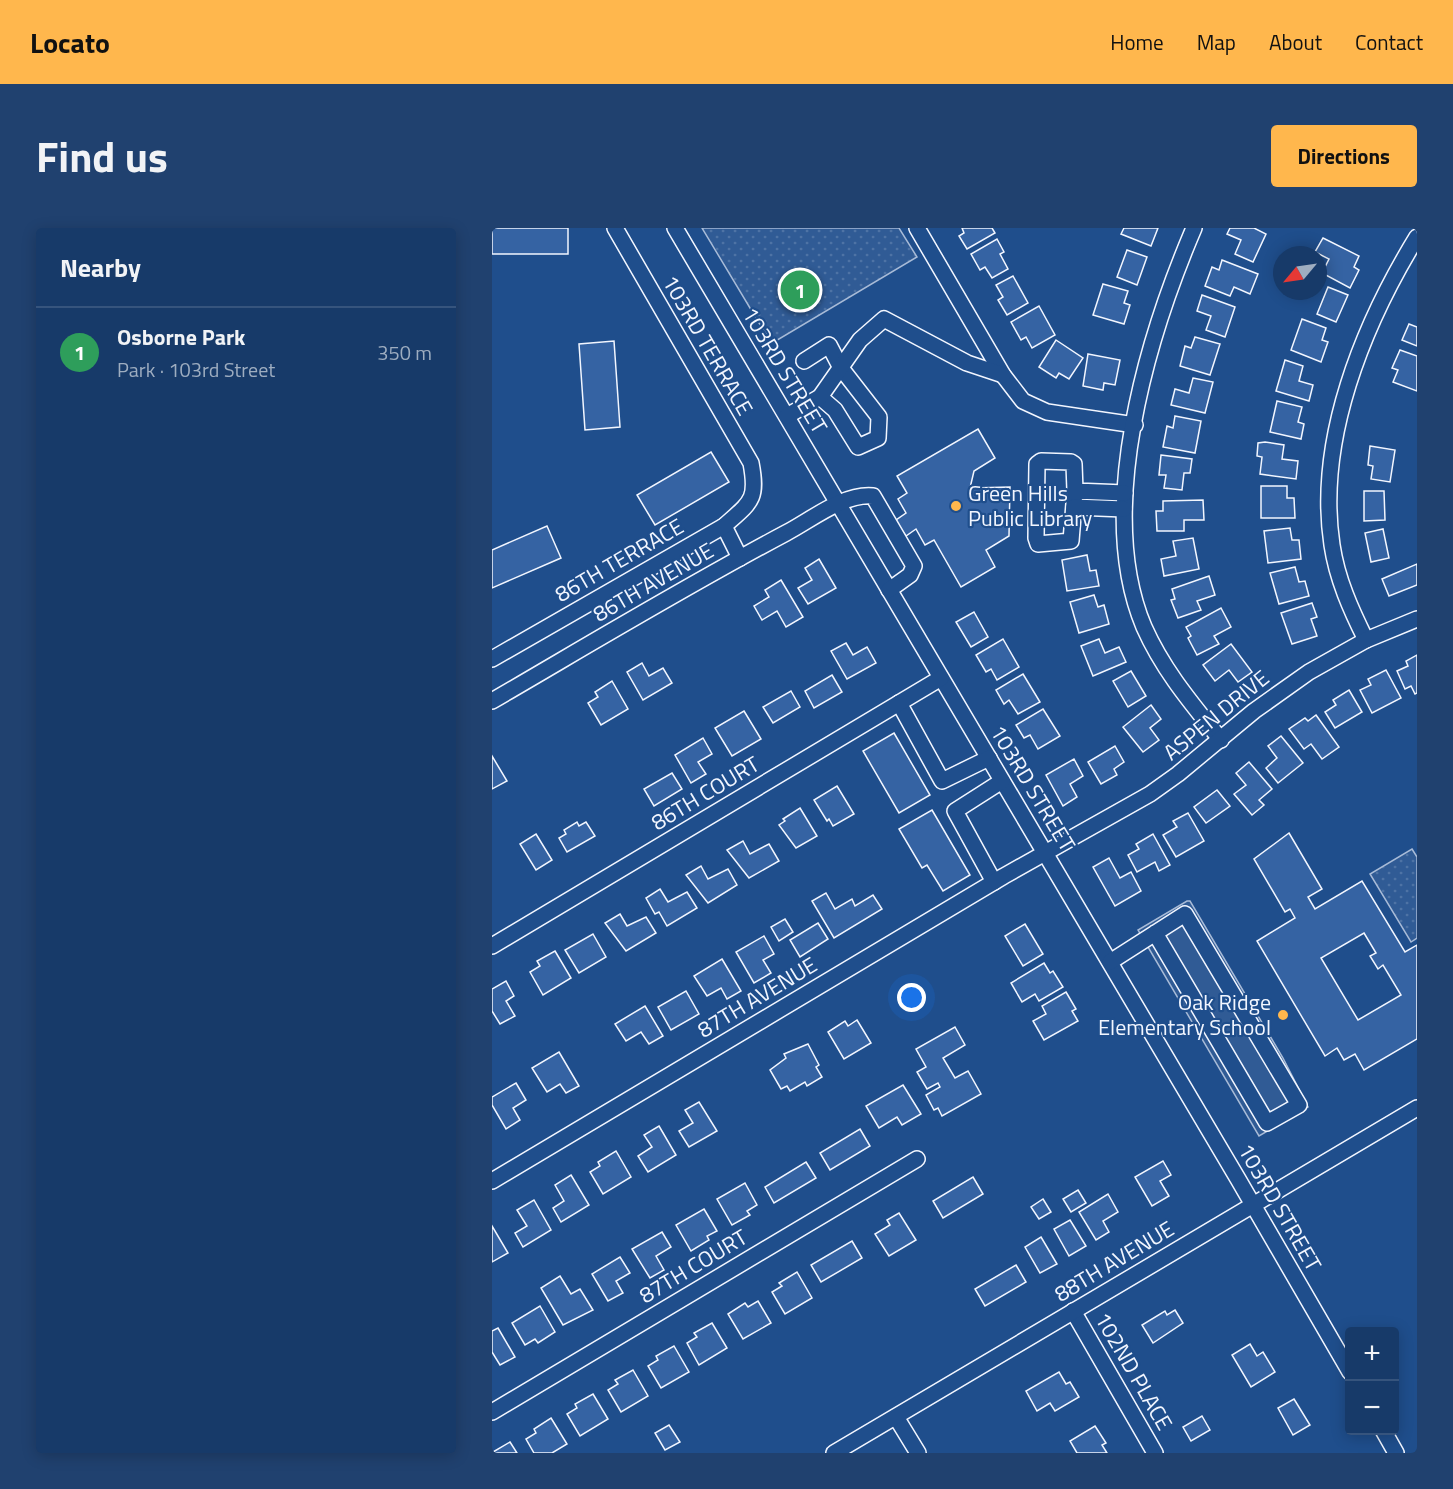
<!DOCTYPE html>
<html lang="en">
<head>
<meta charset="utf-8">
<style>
  body { margin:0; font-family:"Titillium Web",sans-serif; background:#20416f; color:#f1f3f6 }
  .controls { position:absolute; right:18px; bottom:18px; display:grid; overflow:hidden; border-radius:6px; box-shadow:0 3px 15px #0003 }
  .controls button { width:54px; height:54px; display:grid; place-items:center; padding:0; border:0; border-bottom:2px solid #36547d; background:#173a69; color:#f1f3f6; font:30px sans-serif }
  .compass { position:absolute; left:781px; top:18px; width:54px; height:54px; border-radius:50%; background:#173a69; box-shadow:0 3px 15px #0003; rotate:241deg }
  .you { position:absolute; left:420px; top:770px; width:21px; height:21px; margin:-15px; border:4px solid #fff; border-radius:50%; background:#1a73e8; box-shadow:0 0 0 9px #1a73e833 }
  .badge { display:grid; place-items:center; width:39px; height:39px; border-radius:50%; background:#ffb74d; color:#fff; font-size:20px; font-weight:700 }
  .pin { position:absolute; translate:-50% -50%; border:3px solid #fff; box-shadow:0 2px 6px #0006 }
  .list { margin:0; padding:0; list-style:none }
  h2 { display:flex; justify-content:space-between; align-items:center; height:78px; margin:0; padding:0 24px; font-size:26px }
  h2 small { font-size:20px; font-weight:400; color:#9eadc0 }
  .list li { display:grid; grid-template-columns:39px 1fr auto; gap:18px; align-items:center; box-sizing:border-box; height:90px; padding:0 24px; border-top:2px solid #36547d }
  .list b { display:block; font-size:22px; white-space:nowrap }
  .list p { margin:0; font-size:20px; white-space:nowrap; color:#9eadc0 }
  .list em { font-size:20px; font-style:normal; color:#9eadc0 }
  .map { position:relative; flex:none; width:925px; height:1225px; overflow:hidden; border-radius:6px }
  header { display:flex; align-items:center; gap:36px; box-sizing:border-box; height:84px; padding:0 30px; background:#ffb74d; color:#111 }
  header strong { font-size:28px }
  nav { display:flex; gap:33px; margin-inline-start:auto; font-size:21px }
  .intro { display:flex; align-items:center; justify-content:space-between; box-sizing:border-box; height:144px; padding:0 36px }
  h1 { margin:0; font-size:42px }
  .button { padding:15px 27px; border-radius:6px; background:#ffb74d; color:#111; font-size:21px; font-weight:700 }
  main { display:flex; gap:36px; padding:0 36px }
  aside { flex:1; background:#173a69; border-radius:6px; box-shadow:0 3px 15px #0003 }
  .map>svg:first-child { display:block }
</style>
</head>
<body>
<header>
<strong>Locato</strong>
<nav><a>Home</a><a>Map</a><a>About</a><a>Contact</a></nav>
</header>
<div class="intro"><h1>Find us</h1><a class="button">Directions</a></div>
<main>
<aside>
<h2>Nearby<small></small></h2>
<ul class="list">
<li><span class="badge" style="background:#2e9e5b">1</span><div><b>Osborne Park</b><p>Park · 103rd Street</p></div><em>350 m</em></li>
</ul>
</aside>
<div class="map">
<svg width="925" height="1225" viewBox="0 0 925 1225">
  <defs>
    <pattern id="green-dots" width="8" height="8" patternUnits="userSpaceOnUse" patternTransform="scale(1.5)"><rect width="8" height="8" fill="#305b95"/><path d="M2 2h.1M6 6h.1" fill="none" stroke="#4e73a5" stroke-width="1.8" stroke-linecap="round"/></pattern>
  </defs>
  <rect width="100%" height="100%" fill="#1f4e8c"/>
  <g fill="url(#green-dots)" stroke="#a8bbd7" stroke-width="1.5">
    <polygon points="210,0 407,0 425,29 282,114 267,95"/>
    <polygon points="920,621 925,629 925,710 919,714 878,646"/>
  </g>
  <polygon fill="#305b95" stroke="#a8bbd7" stroke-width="1.5" points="695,673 698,673 791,830 816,879 767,908 646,702"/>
  <g fill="#3563a3" stroke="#f2f6ff" stroke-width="1.5" fill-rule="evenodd">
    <rect x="0" y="0" width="76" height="26"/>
    <polygon points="470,0 500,0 503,5 475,21 467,8 472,5"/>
    <polygon points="632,0 666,0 659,18 629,6"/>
    <polygon points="738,0 762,0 774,6 761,34 743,26 749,12 735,6"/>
    <polygon points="831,10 867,28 862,39 867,42 858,60 830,45 837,31 823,24"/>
    <polygon points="505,11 512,24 508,26 516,41 500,50 493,39 488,42 479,26"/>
    <polygon points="635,22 655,29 645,57 625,49"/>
    <polygon points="730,32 766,46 758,66 742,59 738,68 713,58 720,39 727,42"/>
    <polygon points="521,48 536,75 515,87 506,72 511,69 504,57"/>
    <polygon points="611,56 636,63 632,75 638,77 632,96 601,87"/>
    <polygon points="836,59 856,67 844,94 825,86"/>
    <polygon points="710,67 743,79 733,109 714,102 719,88 705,83"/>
    <polygon points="547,78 563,107 540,120 534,109 529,112 519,94"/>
    <polygon points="810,91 834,100 830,112 836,114 829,134 799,122"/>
    <polygon points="917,96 925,99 925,118 910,112"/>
    <polygon points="703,109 728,116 718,147 688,138 693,118 699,120"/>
    <polygon points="564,112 591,130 577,151 567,145 564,150 547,139"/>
    <polygon points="122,113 128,199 93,202 87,116"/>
    <polygon points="908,122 925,128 925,163 901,154 906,142 900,140"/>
    <polygon points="596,126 628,132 623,157 612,155 611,162 591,158"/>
    <polygon points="793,132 811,138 807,153 821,157 817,173 784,163"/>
    <polygon points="701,150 721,154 713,185 679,177 683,161 697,165"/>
    <polygon points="785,173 810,179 806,194 812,196 809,211 778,204"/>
    <polygon points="683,188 709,193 703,225 671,219 675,198 681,200"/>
    <polygon points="486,201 503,230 482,243 478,260 518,259 517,308 494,322 503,339 469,359 442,312 433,317 424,301 414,308 408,300 404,292 414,285 406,271 415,265 405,248"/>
    <polygon points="773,214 792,217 790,231 806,233 804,251 768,246 770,229 765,228 766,215"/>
    <polygon points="878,218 903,222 898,254 879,251 881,238 876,237"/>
    <polygon points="219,224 237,254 163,297 145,267"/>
    <polygon points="669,227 700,231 698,245 692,245 690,262 672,260 674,247 667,247"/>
    <polygon points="769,258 795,258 795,270 802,270 803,290 769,290"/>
    <polygon points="872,263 892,263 893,292 872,293"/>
    <polygon points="711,272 712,292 692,292 692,303 665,303 664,283 671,283 671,273"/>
    <polygon points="55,298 69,330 0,360 0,322"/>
    <polygon points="798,300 800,312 807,312 809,331 776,335 772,303"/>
    <polygon points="891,301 897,330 879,334 873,305"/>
    <polygon points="701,310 707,341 672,348 669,331 684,328 681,313"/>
    <polygon points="595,327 598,343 604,342 607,358 575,363 570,332"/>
    <polygon points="327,331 344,360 316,376 306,360 320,352 313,340"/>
    <polygon points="925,336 925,357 897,368 890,351"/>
    <polygon points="803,339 807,354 813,353 817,368 787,376 778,345"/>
    <polygon points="717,348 723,367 705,373 709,382 686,390 679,372 683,371 680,361"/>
    <polygon points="289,352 311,389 294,399 285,383 270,392 262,378 277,369 273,362"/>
    <polygon points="602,367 606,379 612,377 617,396 587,405 578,374"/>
    <polygon points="820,375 825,389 819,391 825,408 800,416 789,385"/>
    <polygon points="729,380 739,399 722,408 727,416 705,427 696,410 699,408 694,399"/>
    <polygon points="482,384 496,409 479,419 464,394"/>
    <polygon points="511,411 527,439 505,452 499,441 494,444 484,427"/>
    <polygon points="607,411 613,425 627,419 634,434 601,448 589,418"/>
    <polygon points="354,415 361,427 375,419 384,435 355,451 339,423"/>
    <polygon points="739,416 760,444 746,454 737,442 723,453 711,437"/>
    <polygon points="925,427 925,465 923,466 919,458 913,461 905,443 916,438 914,433"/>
    <polygon points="150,435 157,448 171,440 180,455 151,472 135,444"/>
    <polygon points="894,442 909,470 880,485 868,462 879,457 876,451"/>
    <polygon points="639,443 654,468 636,479 621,453"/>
    <polygon points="531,446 548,474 526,486 517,472 512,476 504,462"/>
    <polygon points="340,447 350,464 322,480 313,463"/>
    <polygon points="120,453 136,481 109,497 96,475 106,469 103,464"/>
    <polygon points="857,462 870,484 843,500 833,484 844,477 841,472"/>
    <polygon points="299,463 308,479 281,495 271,479"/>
    <polygon points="659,477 669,491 658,500 667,512 651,524 631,499"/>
    <polygon points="551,481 568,508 546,521 538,507 532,510 524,497"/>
    <polygon points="252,483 269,511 240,528 223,500"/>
    <polygon points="824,487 847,519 830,531 819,516 812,521 797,501 813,490 816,493"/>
    <polygon points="402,505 438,567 407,585 371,523"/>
    <polygon points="789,508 811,535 786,555 774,540 785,530 776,518"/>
    <polygon points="211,510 220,526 206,534 214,546 199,555 183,527"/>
    <polygon points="623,518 632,534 622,541 625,547 609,556 596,534"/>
    <polygon points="0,528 15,553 0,561"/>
    <polygon points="582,531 591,548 578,556 585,569 571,578 554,547"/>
    <polygon points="757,534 780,561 767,572 772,577 760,587 742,566 754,557 744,545"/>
    <polygon points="180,545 190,561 162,578 152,561"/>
    <polygon points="345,558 362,586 341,598 337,591 335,593 322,572"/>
    <polygon points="725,562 738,578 714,595 702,579"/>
    <polygon points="308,580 325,608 304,620 287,597 293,593 291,591"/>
    <polygon points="440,582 478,647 451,663 435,637 430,640 407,601"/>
    <polygon points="696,585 712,613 684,629 671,607 685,599 681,593"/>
    <polygon points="85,594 87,598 94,594 103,608 75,624 67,610 74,606 72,602"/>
    <path d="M797 605 830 661 816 669 823 681 870 653 913 724 925 717V811L872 842 863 826 852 832 845 820 833 828 765 713 803 690 798 681 793 684 762 631ZM872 705 884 725 878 728 886 741 891 737 909 767 866 792 829 730Z"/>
    <polygon points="44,606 60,632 44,642 28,616"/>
    <polygon points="661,606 678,637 667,643 663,634 645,644 636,627 647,621 644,616"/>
    <polygon points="251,613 258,626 277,616 287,633 257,650 235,622"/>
    <polygon points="617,630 628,650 639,644 649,663 623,678 601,639"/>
    <polygon points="209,638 216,651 236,641 245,657 216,675 194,647"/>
    <polygon points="168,661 176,674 195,664 205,680 175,698 167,684 163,686 154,670"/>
    <polygon points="334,665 343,681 360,671 363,678 381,667 390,681 342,710 320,673"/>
    <polygon points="128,686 135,698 154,689 164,705 134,723 113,695"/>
    <polygon points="293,691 301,704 287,713 279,699"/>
    <polygon points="326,695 336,711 308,729 298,712"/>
    <polygon points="533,696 551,726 531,738 513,708"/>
    <polygon points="101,706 114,729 87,745 73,722"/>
    <polygon points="272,708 282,726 271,732 279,745 262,755 244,724"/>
    <polygon points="63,723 79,750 51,767 38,744 48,738 45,733"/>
    <polygon points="230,731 249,763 235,771 229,760 215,768 202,748"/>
    <polygon points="552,735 558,745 561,743 571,759 547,773 543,766 530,774 519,755"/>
    <polygon points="14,753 22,768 14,773 23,788 8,796 0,783 0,761"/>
    <polygon points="194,763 207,786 179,802 166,779"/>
    <polygon points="574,764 584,781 580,783 586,793 552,812 541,793 554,786 550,778"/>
    <polygon points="153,778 171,808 157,816 149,804 134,813 123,796"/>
    <polygon points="365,792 379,815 352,831 336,804 353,793 356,798"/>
    <polygon points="463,799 473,817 451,830 463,850 476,843 489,866 450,888 446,880 442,882 434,867 448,859 446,855 435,861 425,844 434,839 424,821"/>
    <polygon points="316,816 327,837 324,839 330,849 315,858 313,854 298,863 295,858 289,861 278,842 294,830 292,826"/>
    <polygon points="67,824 87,858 74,865 68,856 55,864 40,840"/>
    <polygon points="24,855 34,872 21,880 28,892 14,901 0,877 0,869"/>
    <polygon points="411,857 429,886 410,897 405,889 387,900 374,878"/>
    <polygon points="207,874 225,903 197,919 187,903 201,895 193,882"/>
    <polygon points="167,898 184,927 156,944 146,928 160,919 152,907"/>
    <polygon points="368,901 378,918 338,942 328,925"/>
    <polygon points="124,923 139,949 111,966 98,944 108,938 106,934"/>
    <polygon points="671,933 679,947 668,953 677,968 660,978 643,949"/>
    <polygon points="314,934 324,950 282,975 273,959"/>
    <polygon points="79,947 97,977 69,994 61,980 72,973 63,957"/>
    <polygon points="481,949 491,966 451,990 441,973"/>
    <polygon points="253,955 265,977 255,983 258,987 240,997 225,971"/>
    <polygon points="586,962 594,975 579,984 571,971"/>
    <polygon points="616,966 626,984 611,993 617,1004 604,1012 587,984"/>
    <polygon points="551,971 559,984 547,991 539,979"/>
    <polygon points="42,972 59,1002 31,1019 23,1005 35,998 25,982"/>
    <polygon points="212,981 225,1003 215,1008 217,1012 199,1023 184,997"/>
    <polygon points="407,985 424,1012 397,1028 383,1006 398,997 395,992"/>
    <polygon points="578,992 594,1018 577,1028 562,1001"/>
    <polygon points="0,998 16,1025 0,1034"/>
    <polygon points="170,1004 179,1019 164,1028 172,1042 158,1050 140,1021"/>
    <polygon points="549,1009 565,1036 548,1045 533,1019"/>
    <polygon points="360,1013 370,1030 329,1054 319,1037"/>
    <polygon points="128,1029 138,1045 124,1053 131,1065 116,1073 100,1046"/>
    <polygon points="524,1037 534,1054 493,1078 483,1061"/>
    <polygon points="305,1044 320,1070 293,1086 280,1064 290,1058 287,1055"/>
    <polygon points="68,1048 79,1066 88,1061 101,1082 71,1097 49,1060"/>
    <polygon points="266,1073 279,1095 251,1111 236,1086 253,1075 256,1079"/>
    <polygon points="48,1078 63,1104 46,1115 43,1111 33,1117 20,1095"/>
    <polygon points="683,1082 691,1095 661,1115 650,1097 673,1083 675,1087"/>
    <polygon points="220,1095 235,1120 207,1137 195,1115 205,1109 202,1105"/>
    <polygon points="6,1100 23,1129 8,1137 0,1124 0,1103"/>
    <polygon points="758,1116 765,1128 771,1124 783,1144 759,1159 740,1127"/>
    <polygon points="182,1118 197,1144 169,1160 156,1138 166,1132 164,1128"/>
    <polygon points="141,1142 156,1168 129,1184 116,1162 126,1156 123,1152"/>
    <polygon points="567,1144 574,1156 578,1154 587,1169 563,1183 558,1175 545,1183 534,1163"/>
    <polygon points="101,1166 116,1191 88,1208 75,1186 85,1180 83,1176"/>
    <polygon points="802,1171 818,1197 801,1207 786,1180"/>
    <polygon points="710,1188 718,1202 699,1213 691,1199"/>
    <polygon points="59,1190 75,1216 60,1225 42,1225 34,1211 44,1205 42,1201"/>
    <polygon points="177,1197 188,1214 173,1222 163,1205"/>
    <polygon points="603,1198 614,1215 610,1217 615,1225 585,1225 578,1213"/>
    <polygon points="18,1214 25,1225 1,1225 1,1224"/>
  </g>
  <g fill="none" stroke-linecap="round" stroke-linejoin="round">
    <g stroke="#f2f6ff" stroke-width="18">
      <g id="minor">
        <polyline points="183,0 746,951 858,1144"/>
        <polyline points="425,0 511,147 531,173 555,184 643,197"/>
        <path d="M702 0C655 110 603 283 652 399 671 442 700 476 729 512"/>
        <polyline points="312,133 337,117 349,140 387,189 386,210 366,219 343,182 328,169"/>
        <polyline points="295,188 328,169 368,112 392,91 475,135 511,147"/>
        <polyline points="583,263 579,313 546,316 544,310 545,236 549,233 579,234 582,236 583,263 633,265"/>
        <polyline points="582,279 632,281"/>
        <polyline points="232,298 248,330"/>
        <path d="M874 412C859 382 845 351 840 317 824 212 871 97 925 9"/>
        <path d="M0 431 232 298C259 274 266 272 259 235L123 0"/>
        <path d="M0 473C98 416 194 358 294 305 319 292 352 265 381 268L422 338 418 347 397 362"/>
        <polyline points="407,475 450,553 497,530"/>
        <polyline points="502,654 463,583 510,553"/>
        <polyline points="0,718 449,450"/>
        <polyline points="618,734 693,686 807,877 775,895 663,705"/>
        <polyline points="0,953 512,648 658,566 686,546 762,483 817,444 874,412 925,391"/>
        <polyline points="581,1083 663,1225"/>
        <polyline points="0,1184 425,931"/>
        <polyline points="404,1189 426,1225"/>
        <polyline points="891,1202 904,1225"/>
        <polyline points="342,1225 925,880"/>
      </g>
    </g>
    <use href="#minor" stroke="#1f4e8c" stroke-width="15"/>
  </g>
  <g fill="#ffb74d" stroke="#1f4e8c" stroke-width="2">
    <circle cx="464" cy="278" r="6"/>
    <circle cx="791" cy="787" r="6"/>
  </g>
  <g text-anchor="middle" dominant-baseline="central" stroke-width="4.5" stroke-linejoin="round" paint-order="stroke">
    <g font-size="22" fill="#f2f6ff" stroke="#1f4e8c">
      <text transform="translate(216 117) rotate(60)">103RD TERRACE</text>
      <text transform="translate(293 142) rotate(59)">103RD STREET</text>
      <text transform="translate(127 332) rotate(-30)">86TH TERRACE</text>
      <text transform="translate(161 354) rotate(-30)">86TH AVENUE</text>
      <text transform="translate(724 487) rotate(-39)">ASPEN DRIVE</text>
      <text transform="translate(541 560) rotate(59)">103RD STREET</text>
      <text transform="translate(213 565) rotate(-31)">86TH COURT</text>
      <text transform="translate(265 769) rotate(-31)">87TH AVENUE</text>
      <text transform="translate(788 979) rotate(60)">103RD STREET</text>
      <text transform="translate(622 1033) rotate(-31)">88TH AVENUE</text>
      <text transform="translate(201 1038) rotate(-31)">87TH COURT</text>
      <text transform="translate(642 1143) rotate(60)">102ND PLACE</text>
    </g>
    <g font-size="22" fill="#f2f6ff" stroke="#1f4e8c" text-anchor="start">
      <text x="476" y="265">Green Hills<tspan x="476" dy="25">Public Library</tspan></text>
      <text x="779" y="774" text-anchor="end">Oak Ridge<tspan x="779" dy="25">Elementary School</tspan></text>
    </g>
  </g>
</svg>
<div class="controls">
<button>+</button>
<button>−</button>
</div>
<svg class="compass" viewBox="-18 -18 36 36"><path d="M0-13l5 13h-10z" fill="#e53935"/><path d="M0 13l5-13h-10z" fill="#9eadc0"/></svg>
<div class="you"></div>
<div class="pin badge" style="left:308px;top:62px;background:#2e9e5b">1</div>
</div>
</main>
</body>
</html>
